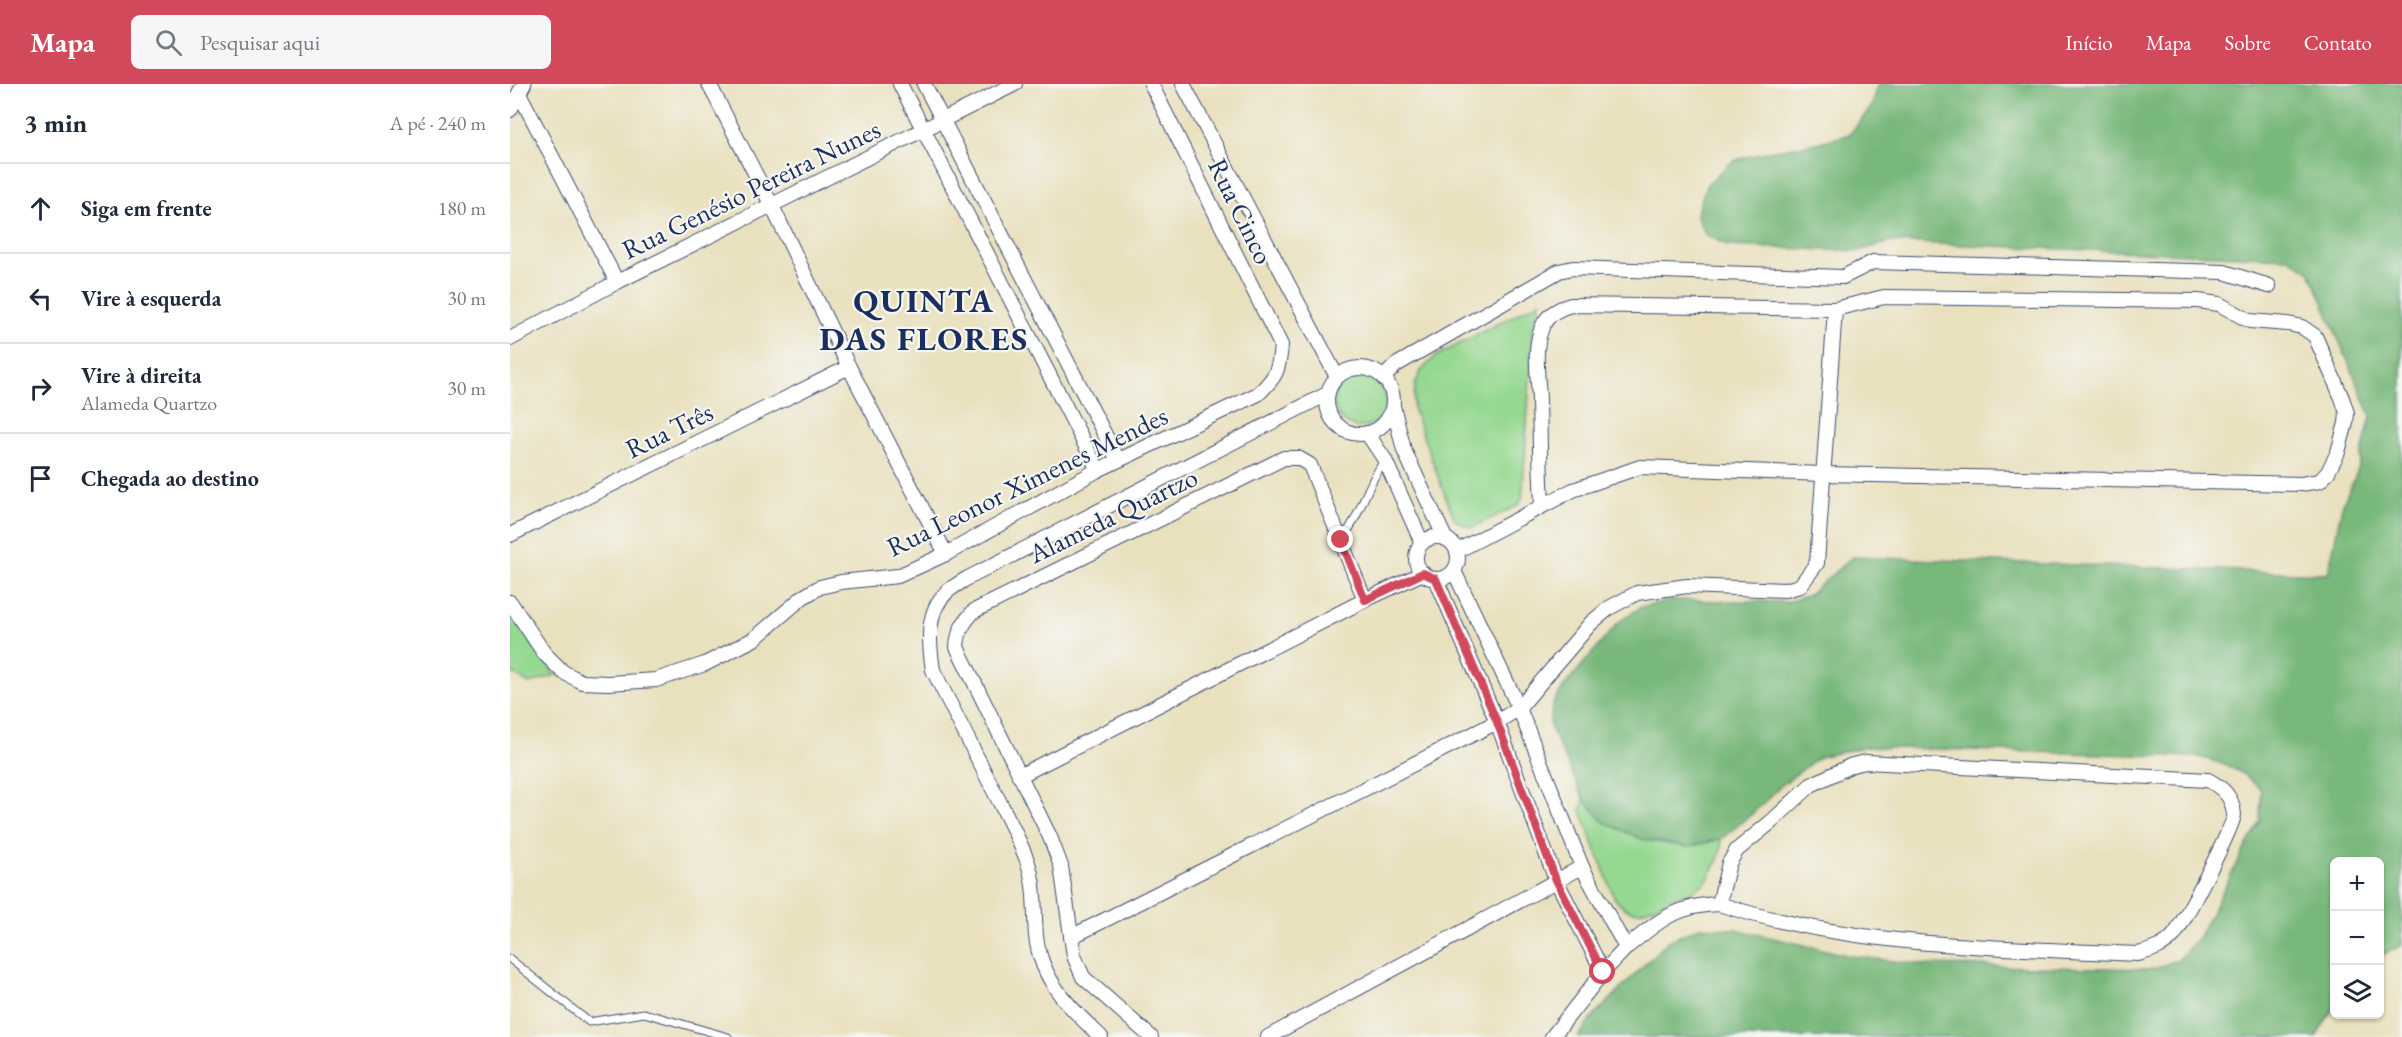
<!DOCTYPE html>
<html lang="pt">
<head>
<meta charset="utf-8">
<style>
  body { margin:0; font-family:"EB Garamond",serif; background:#f6f6f7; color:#1f2937 }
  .controls { position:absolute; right:18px; bottom:18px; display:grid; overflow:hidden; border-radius:9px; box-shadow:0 2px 4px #0004 }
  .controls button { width:54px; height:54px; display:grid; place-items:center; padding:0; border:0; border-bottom:2px solid #e0e1e3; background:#fff; color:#1f2937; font:30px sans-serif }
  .stop { position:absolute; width:18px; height:18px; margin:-14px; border:4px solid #d1495b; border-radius:50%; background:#fff }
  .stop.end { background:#d1495b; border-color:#fff; box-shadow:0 2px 6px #0008 }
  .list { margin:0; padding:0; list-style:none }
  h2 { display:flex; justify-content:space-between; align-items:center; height:78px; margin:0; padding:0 24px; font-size:26px }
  h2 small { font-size:20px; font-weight:400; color:#747a83 }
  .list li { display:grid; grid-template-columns:39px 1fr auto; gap:18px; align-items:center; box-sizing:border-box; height:90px; padding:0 24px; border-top:2px solid #e0e1e3 }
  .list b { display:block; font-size:22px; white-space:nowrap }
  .list p { margin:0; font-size:20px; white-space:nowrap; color:#747a83 }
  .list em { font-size:20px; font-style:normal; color:#747a83 }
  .icon { flex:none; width:33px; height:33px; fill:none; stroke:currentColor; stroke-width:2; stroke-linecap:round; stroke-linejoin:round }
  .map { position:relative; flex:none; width:1892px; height:953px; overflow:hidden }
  header { display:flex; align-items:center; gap:36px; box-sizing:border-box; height:84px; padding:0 30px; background:#d1495b; color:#fff }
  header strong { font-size:28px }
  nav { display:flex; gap:33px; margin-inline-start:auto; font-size:21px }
  .search { width:420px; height:54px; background:#f6f6f7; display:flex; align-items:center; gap:15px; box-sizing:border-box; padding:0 21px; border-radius:9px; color:#747a83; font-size:22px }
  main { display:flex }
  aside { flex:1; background:#fff }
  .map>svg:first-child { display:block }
</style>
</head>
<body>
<header>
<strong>Mapa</strong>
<div class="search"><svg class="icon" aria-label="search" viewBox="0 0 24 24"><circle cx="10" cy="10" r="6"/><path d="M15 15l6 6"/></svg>Pesquisar aqui</div>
<nav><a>Início</a><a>Mapa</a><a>Sobre</a><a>Contato</a></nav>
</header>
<main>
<aside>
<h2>3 min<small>A pé · 240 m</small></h2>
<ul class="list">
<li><svg class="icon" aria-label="ahead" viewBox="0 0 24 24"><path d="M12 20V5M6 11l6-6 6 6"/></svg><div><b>Siga em frente</b></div><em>180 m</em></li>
<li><svg class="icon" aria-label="left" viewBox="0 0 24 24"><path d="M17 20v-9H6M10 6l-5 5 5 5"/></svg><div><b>Vire à esquerda</b></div><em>30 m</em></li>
<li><svg class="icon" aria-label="right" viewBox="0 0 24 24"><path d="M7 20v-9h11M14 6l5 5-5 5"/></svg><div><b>Vire à direita</b><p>Alameda Quartzo</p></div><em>30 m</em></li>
<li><svg class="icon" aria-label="arrive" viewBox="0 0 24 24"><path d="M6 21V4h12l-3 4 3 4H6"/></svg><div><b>Chegada ao destino</b></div></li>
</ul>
</aside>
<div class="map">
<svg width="1892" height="953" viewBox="0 0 1892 953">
  <rect width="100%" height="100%" fill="#f6f6f2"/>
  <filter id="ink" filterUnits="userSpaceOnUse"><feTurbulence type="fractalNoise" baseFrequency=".0167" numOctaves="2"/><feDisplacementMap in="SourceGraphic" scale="12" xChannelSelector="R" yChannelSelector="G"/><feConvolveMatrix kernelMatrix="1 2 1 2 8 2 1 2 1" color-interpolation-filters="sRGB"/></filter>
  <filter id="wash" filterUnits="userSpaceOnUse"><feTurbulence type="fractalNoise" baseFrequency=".008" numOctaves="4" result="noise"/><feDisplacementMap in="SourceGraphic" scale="24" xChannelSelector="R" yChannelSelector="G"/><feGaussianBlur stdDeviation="1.35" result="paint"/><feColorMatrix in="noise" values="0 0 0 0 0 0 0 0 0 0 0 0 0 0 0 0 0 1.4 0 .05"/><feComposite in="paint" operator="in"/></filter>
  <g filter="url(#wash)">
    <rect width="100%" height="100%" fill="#e9e0bd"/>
    <g fill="#95d890" stroke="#588477" stroke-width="1.5">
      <polygon points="1030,218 1023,248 1012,415 1007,422 961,444 945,436 934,409 903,324 905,301 911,287 926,272"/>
      <circle cx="850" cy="317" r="26"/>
      <polygon points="0,527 45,591 19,600 0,587"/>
      <path d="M1074 715 1094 738 1177 763 1211 755C1214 768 1200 797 1188 804 1181 809 1170 810 1162 814 1140 823 1122 840 1104 813L1071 727Z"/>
    </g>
    <path fill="#78b87a" stroke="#4a746c" stroke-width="1.5" d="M1368 0H1892V861L1870 872V778H1824V923L1806 953H1068L1081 935 1158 857 1190 843 1225 845 1341 872 1416 881 1644 885 1669 875 1688 854 1750 736 1751 706C1732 685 1716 680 1689 673L1355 663 1309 673 1273 700 1242 730 1211 755 1177 763 1131 755 1094 738 1074 715 1040 642 1042 621 1055 601 1110 537 1131 523 1163 516 1277 518 1299 511 1342 473 1818 490 1832 422 1848 386 1861 332 1800 188 1779 174 1381 158 1348 167 1218 162 1195 150 1186 131 1197 100 1223 77 1260 67 1303 60 1340 50 1362 22Z"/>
  </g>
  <g filter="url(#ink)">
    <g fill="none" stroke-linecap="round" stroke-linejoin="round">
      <g stroke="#3a4a6c" stroke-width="9">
        <g id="service">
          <path d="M831 456C851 433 856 400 875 376"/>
          <polyline points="0,875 79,938 134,929 218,953"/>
        </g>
      </g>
      <g stroke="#3a4a6c" stroke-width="16">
        <g id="minor">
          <polyline points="199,0 262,122 339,283 436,470"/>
          <polyline points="390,0 588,386"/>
          <polyline points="414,0 608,376"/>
          <polyline points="673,0 827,293"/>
          <polyline points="9,9 107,198"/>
          <polyline points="0,26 14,0"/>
          <polyline points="0,255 107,198 505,0"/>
          <circle cx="850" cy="317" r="33"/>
          <polyline points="873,294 886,281 1049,187 1063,184 1333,193 1363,178 1714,188 1759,202"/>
          <polyline points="883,322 894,366 935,454"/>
          <polyline points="857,349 875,376 912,459"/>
          <polyline points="0,451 339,283"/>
          <circle cx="927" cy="474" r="21"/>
          <path d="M947 467 1063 406 1130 383 1313 390 1791 400 1810 397 1818 388 1828 368 1836 339 1837 329 1832 314 1805 252 1792 243 1778 240 1740 237 1709 220 1688 217 1374 213 1325 225 1061 221C1049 224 1039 229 1033 241 1022 264 1029 295 1029 319 1030 353 1030 386 1032 420"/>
          <polyline points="926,495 987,638 1046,796 1093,888 1116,864 1072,783 1009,624 944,487"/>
          <path d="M0 518 34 569 53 588 72 598 98 599 146 596 195 580 244 555 293 513 310 503 331 498 388 492 436 470 588 386 748 310C766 293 769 287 771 261L641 0"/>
          <polyline points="509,692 855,516 913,489"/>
          <polyline points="561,853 987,638 1009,624 1081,539 1099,524 1127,509 1177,502 1275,506 1290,502 1307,479 1325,225"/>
          <path d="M1116 864C1148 837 1166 821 1209 820L1219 779 1227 766 1261 738 1301 701 1342 681 1356 678 1698 696C1713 704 1723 713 1724 731 1725 740 1672 841 1664 851 1654 863 1642 866 1628 870 1488 863 1344 864 1209 820"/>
          <path d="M591 953C560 924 531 897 526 852 524 828 526 803 518 779 509 754 495 729 483 705 463 665 443 626 423 586 419 560 415 527 438 507 444 502 451 498 458 494L817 310"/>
          <path d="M641 953 573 893 564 872 551 782 540 753 447 563C448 547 453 539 464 527L774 374H788L800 381 855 516"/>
          <polyline points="758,953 1072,783"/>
          <polyline points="1042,953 1093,888"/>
        </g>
      </g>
      <use href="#service" stroke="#fff" stroke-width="7"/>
      <use href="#minor" stroke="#fff" stroke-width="14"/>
    </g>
  </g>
  <g fill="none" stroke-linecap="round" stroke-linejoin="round" filter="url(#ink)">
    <polyline stroke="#d1495b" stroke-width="8" points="831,456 855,516 913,489 926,495 987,638 1046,796 1093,888"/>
  </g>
  <g text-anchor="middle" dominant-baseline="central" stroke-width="4.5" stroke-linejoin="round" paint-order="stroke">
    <g font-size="27" fill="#1b2f5e" stroke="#f6f6f2">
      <text transform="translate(241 105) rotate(-26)">Rua Genésio Pereira Nunes</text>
      <text transform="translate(731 127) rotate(64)">Rua Cinco</text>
      <text transform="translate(159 346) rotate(-26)">Rua Três</text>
      <text transform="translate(517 397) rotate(-26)">Rua Leonor Ximenes Mendes</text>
      <text transform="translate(603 431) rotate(-26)">Alameda Quartzo</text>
    </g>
    <g font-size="33" font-weight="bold" letter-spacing="1.5" fill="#1b2f5e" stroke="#f6f6f2">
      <text x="414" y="216">QUINTA<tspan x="414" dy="38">DAS FLORES</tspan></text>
    </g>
  </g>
</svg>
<div class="controls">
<button>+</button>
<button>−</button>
<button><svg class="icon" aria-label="layers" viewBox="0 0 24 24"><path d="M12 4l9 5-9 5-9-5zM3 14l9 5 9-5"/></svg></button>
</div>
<div class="stop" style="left:1093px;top:888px"></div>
<div class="stop end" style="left:831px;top:456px"></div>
</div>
</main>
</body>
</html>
